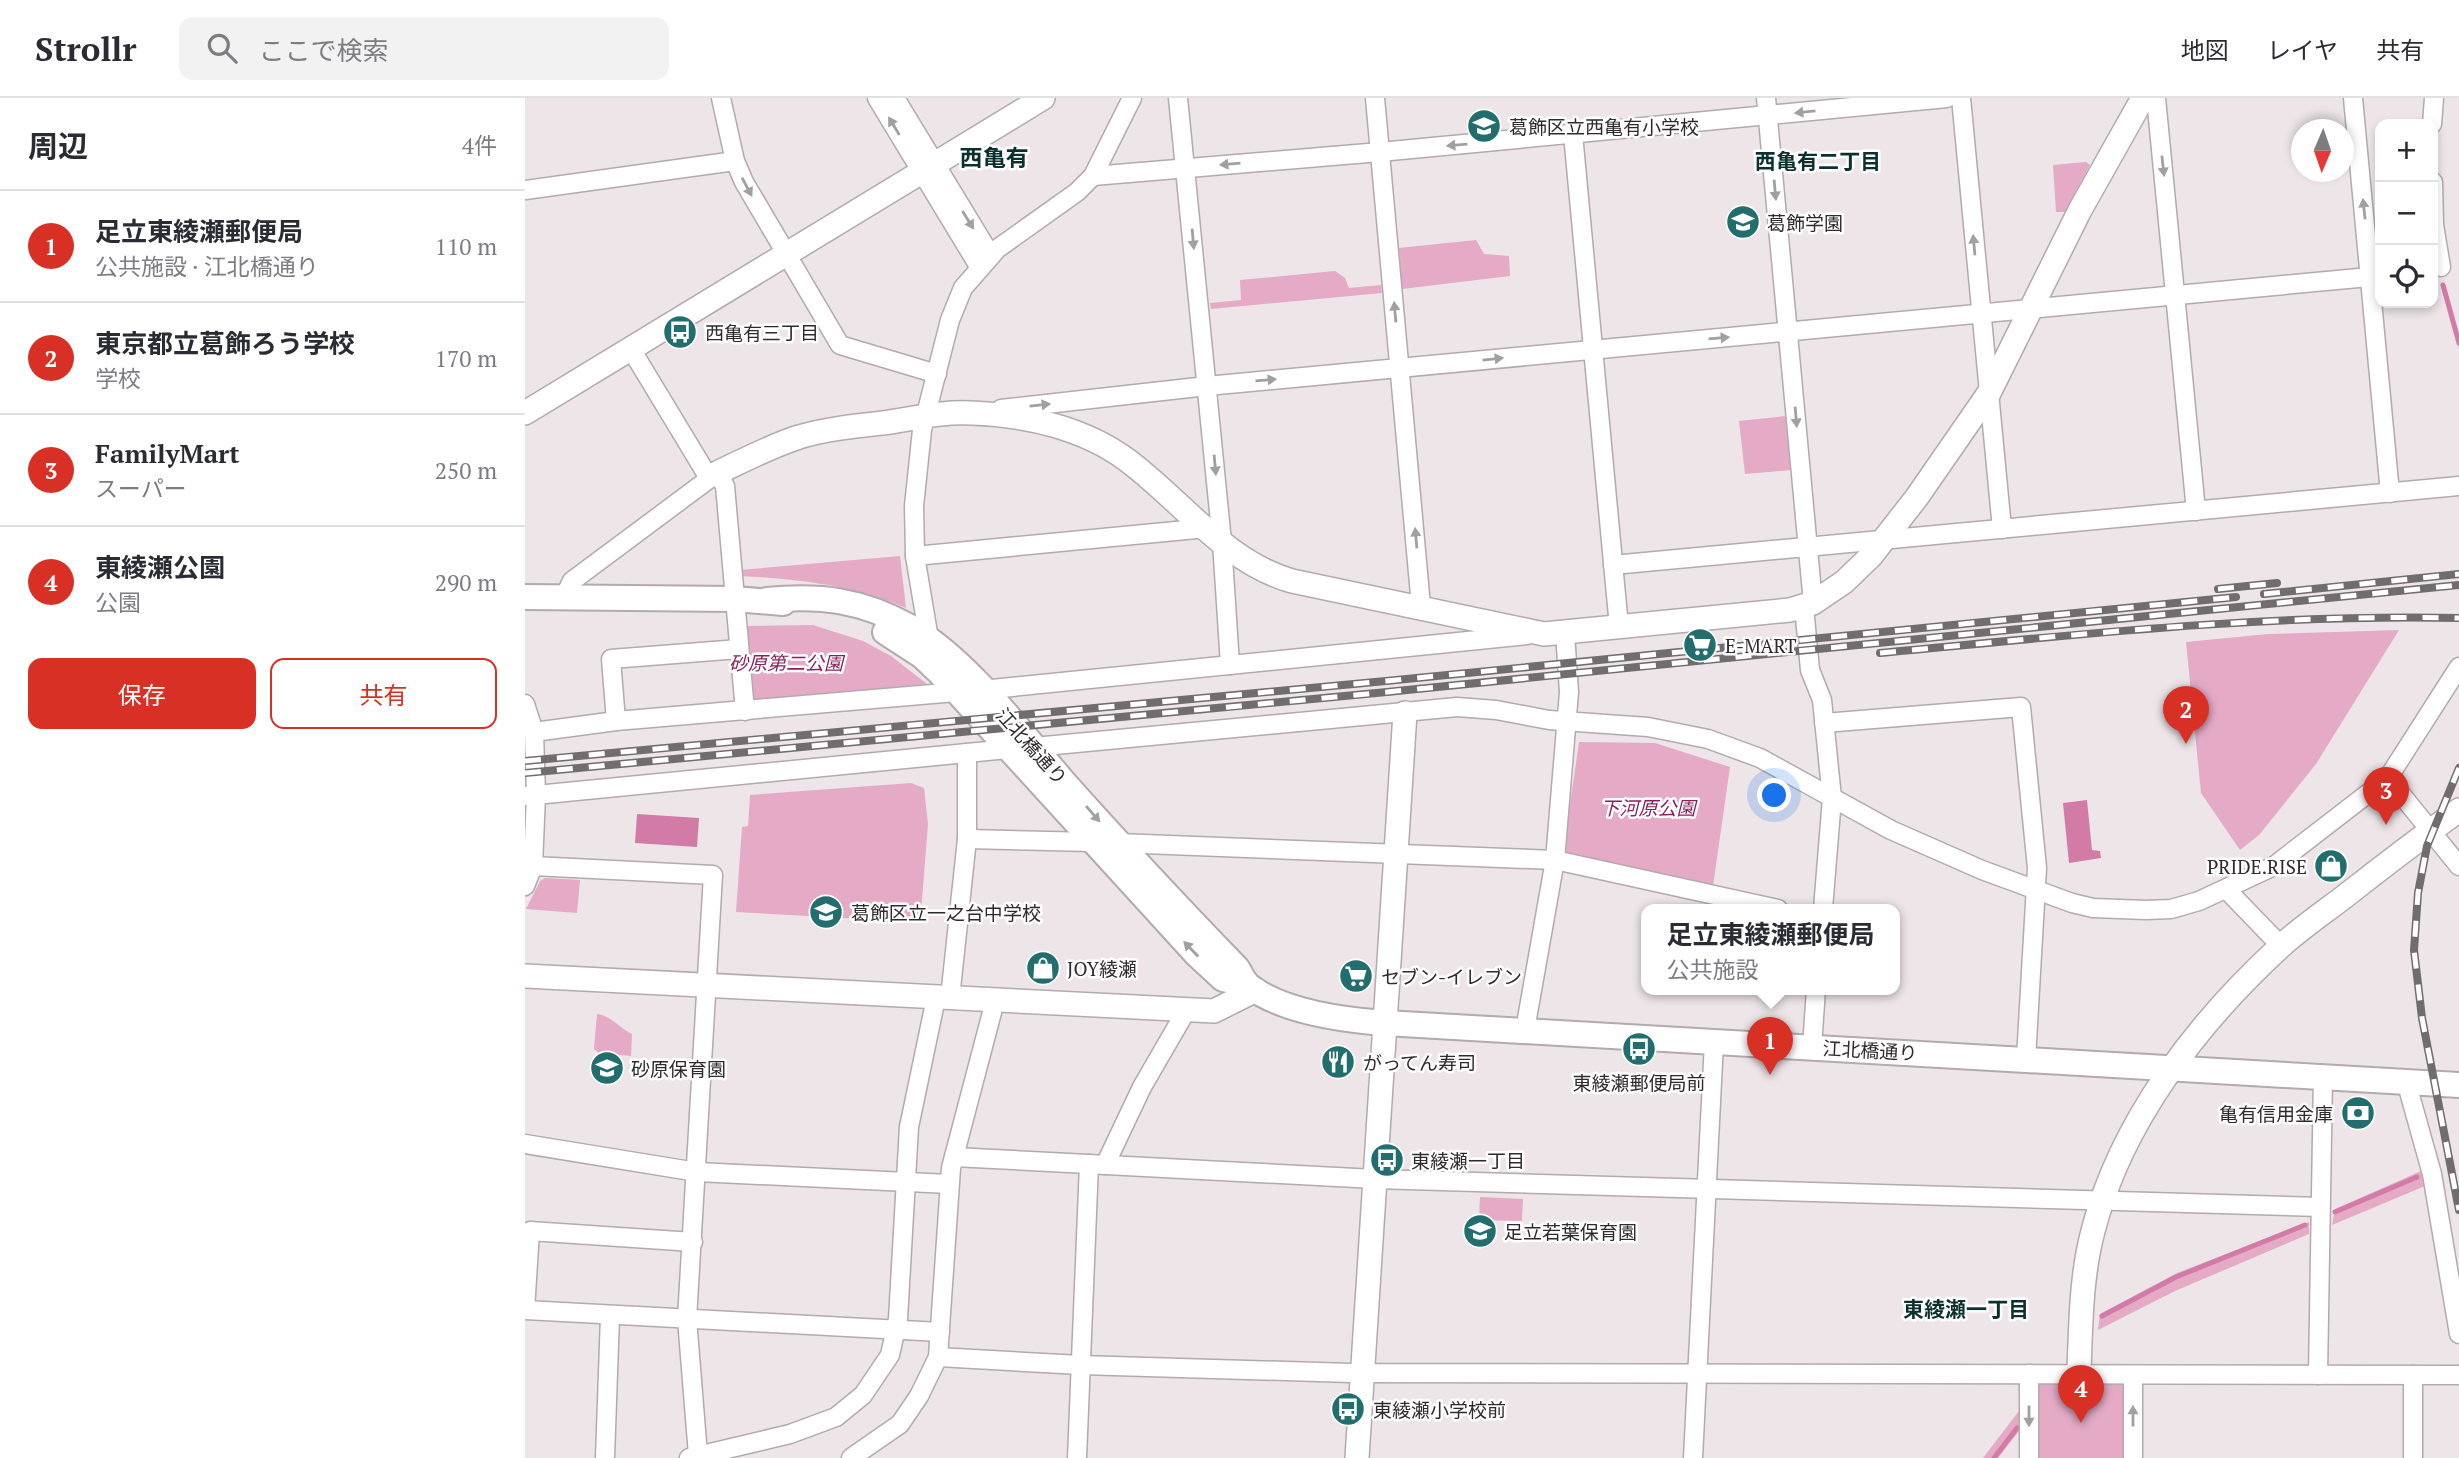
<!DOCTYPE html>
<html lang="ja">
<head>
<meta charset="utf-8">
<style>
  body { margin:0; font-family:"PT Serif","Noto Sans JP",serif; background:#f2f2f3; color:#2b2b33 }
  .controls { position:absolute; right:21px; top:21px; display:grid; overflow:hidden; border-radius:14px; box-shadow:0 4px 10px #0003 }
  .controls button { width:63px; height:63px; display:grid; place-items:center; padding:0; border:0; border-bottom:2px solid #e1e1e2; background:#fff; color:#2b2b33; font:35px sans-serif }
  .compass { position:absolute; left:1766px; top:21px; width:63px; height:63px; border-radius:50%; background:#fff; box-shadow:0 4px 10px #0003; rotate:182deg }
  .you { position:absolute; left:1250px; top:698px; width:24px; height:24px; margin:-18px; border:5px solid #fff; border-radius:50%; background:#1a73e8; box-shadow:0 0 0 10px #1a73e833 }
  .badge { display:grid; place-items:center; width:46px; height:46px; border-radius:50%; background:#d93025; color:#fff; font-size:23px; font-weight:700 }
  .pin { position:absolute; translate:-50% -58px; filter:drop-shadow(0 2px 4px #0008) }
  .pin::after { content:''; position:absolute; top:37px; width:24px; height:21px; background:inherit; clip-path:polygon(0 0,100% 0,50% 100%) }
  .popup { position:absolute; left:1116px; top:806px; width:259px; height:91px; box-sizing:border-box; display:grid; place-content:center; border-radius:14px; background:#fff; filter:drop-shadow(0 2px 5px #0005); font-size:23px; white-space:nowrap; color:#7c7c81 }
  .popup b { font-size:26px; color:#2b2b33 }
  .popup::after { content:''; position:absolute; left:50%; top:100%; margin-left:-14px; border:14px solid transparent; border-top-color:#fff }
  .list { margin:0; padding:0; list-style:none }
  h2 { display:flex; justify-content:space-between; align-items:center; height:91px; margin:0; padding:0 28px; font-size:30px }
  h2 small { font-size:23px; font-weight:400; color:#7c7c81 }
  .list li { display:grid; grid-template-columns:46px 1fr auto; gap:21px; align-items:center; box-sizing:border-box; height:112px; padding:0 28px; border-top:2px solid #e1e1e2 }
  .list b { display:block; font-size:26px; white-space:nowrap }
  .list p { margin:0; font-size:23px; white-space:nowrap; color:#7c7c81 }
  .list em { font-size:23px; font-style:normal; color:#7c7c81 }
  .actions { display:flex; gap:14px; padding:21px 28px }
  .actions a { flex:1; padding:16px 0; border:2px solid #d93025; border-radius:14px; text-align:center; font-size:24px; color:#d93025 }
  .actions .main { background:#d93025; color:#fff }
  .icon { flex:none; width:38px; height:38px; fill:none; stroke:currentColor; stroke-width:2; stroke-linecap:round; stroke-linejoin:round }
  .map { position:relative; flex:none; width:1934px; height:1360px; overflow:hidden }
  header { display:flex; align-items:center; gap:42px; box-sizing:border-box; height:98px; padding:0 35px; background:#fff; border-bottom:2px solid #e1e1e2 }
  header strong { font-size:33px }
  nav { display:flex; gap:38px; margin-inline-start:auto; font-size:24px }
  .search { width:490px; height:63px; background:#f2f2f3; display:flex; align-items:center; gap:18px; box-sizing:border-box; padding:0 24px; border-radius:14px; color:#7c7c81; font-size:26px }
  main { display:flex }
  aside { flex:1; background:#fff }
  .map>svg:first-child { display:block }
</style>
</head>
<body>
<header>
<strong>Strollr</strong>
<div class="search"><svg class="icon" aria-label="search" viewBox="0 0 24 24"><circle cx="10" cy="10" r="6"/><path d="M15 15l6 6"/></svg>ここで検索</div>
<nav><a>地図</a><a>レイヤ</a><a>共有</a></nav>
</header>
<main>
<aside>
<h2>周辺<small>4件</small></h2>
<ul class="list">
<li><span class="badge">1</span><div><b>足立東綾瀬郵便局</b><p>公共施設 · 江北橋通り</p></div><em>110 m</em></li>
<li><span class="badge">2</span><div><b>東京都立葛飾ろう学校</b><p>学校</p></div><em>170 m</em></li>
<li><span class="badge">3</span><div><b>FamilyMart</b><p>スーパー</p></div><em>250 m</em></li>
<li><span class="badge">4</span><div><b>東綾瀬公園</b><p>公園</p></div><em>290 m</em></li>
</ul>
<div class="actions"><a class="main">保存</a><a>共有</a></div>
</aside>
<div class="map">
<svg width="1934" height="1360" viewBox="0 0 1934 1360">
  <rect width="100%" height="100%" fill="#ede5e8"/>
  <g fill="#e4aac6">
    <polygon points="1561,64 1565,67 1540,114 1531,114 1528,67"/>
    <polygon points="951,142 959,156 984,158 985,178 877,191 874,150"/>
    <polygon points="810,173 820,180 824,190 856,187 857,195 686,211 685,205 716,202 715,182"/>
    <polygon points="1261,318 1266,372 1220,376 1214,323"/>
    <path d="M375 458 381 510C327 487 274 481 216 478L215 472Z"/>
    <polygon points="288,527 338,543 366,558 402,586 227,604 219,528"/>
    <polygon points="1874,532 1791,666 1734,737 1715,752 1676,695 1661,544 1743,536"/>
    <polygon points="1054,644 1130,645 1205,669 1188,788 1038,755"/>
    <polygon points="386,685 399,690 403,726 396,815 391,824 211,814 217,729 223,728 225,697"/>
    <polygon points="20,780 55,782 52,815 1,811 15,783"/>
    <path d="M72 916C87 918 94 930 107 936L106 958 74 955 69 951Z"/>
    <polygon points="1896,1073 1900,1088 1807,1127 1810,1111"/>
    <polygon points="955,1099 998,1101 997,1123 954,1122"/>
    <polygon points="1784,1124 1784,1136 1650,1193 1573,1232 1575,1216 1652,1175"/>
    <polygon points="1515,1284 1598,1287 1602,1290 1602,1360 1510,1360 1509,1290"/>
    <polygon points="1497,1309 1497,1329 1473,1360 1458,1360"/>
  </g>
  <g fill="#d27ba7">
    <polygon points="1562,702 1567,752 1575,753 1576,760 1544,765 1538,705"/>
    <polygon points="112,716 174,720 172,749 110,745"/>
  </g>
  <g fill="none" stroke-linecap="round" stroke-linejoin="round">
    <g stroke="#d27ba7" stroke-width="5">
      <polyline points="1918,187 1934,245"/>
      <polyline points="1810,1114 1892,1079"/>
      <polyline points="1577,1218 1651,1179 1780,1127"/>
      <polyline points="1469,1360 1492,1330"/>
    </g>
    <g stroke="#b2aaad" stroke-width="21">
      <g id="minor">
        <polyline points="196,0 210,63 219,84 315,247 412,276"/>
        <polyline points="352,0 455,170"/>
        <polyline points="370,0 466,158"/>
        <polyline points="653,0 697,444 705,567"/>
        <polyline points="850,0 896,508"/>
        <polyline points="1241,0 1288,505"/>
        <polyline points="1436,0 1477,431"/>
        <polyline points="1631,0 1671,413"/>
        <polyline points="1828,0 1865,395"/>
        <polyline points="1907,26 1909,0"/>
        <polyline points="1048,36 1094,529"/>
        <polyline points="568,78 855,54 1422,0"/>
        <polyline points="1908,84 1909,127 1916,169"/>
        <polyline points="0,92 210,63"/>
        <polyline points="106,251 184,380"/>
        <polyline points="476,311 682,288 1855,178"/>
        <polyline points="390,458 682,430"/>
        <polyline points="1088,467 1934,388"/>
        <polyline points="39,499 47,483 192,375 200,388 220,613"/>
        <polyline points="1279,509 1285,572 1297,602 1307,700 1298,811"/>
        <polyline points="404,541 390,458 389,408 397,332 425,222 438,190 472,151 552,94 568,78 607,0"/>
        <polyline points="457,592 1002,537"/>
        <polyline points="0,606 9,634 11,697 8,768 0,788"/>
        <polyline points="91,623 86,561 214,551"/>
        <polyline points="1299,625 1496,609 1512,770 1501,961"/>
        <polyline points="9,634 91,623 431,594"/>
        <polyline points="509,649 932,609 971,612 1024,622 1123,629 1183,641 1235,660 1366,732 1457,772 1547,805 1568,810 1621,812 1646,811 1674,803 1749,768 1863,680 1934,569"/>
        <polyline points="1863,680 1934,768"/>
        <polyline points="0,698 483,651"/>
        <polyline points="442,741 566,744"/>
        <polyline points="593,745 1030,762 1253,811"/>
        <polyline points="8,768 188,777 162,1221 173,1357"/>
        <polyline points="1701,791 1756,848"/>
        <polyline points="425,900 442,741 442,655"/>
        <polyline points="1000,932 1030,762 1044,594 1040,535"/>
        <polyline points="1287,949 1291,891"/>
        <polyline points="1881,983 1907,1076 1934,1236"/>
        <polyline points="0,1046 172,1074 424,1086"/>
        <polyline points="429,1059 850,1081 1795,1109"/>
        <polyline points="580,1067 617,989 661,913"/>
        <polyline points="168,1144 5,1133 0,1212 415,1234"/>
        <polyline points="413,1259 555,1267 826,1275 1934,1277"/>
        <polyline points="1504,1276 1504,1360"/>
        <polyline points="1608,1277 1608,1360"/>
        <polyline points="1793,1277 1798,978"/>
        <polyline points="80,1360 85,1218"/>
        <polyline points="164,1360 265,1336 311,1319 338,1297 365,1257 373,1221 384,1029 411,900"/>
        <polyline points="326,1360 375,1326 394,1298 413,1259 426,1070 470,903"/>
        <polyline points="552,1360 564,1066"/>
        <polyline points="1168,1360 1189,944"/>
        <polyline points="1888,1360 1888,1277"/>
      </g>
    </g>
    <g stroke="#b2aaad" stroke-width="26">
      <g id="tertiary">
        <polyline points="0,315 518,0"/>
        <path d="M192 375C219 362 246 348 274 339 301 331 330 328 358 325 387 321 418 313 447 315 501 317 559 330 602 362 656 402 700 464 767 483L1019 536 1265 512 1288 505 1319 484 1346 458 1392 399 1464 295 1555 112 1618 0"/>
        <polyline points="0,878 689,913 731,892"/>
        <path d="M1554 1270C1556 1224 1556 1178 1568 1133 1596 1023 1674 923 1756 848 1776 830 1798 815 1819 799 1857 769 1895 740 1934 712"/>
        <polyline points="832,1360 880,615"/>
      </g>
    </g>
    <g stroke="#b2aaad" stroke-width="28">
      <g id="secondary">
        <polyline points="0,499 210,501 258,505"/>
        <path d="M242 502C296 497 337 502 385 529 441 561 496 634 538 683 595 747 653 809 712 870 716 876 719 884 724 888 758 914 819 922 860 925L1934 987"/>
        <polyline points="360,534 397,558 414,574 672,857 698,881 722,886"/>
      </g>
    </g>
    <use href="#minor" stroke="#fff" stroke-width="18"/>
    <use href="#tertiary" stroke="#fff" stroke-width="23"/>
    <use href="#secondary" stroke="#fff" stroke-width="24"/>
    <g stroke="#716c6e" stroke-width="8">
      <g id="rail">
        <polyline points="1693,491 1752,485"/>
        <polyline points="1739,496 1934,476"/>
        <path d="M1355 555C1549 537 1738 516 1934 520"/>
        <polyline points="0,663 861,583 1711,499"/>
        <polyline points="1934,670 1902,748 1893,795 1889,852 1897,920 1934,1112"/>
        <polyline points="0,675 862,594 1934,487"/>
      </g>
    </g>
    <use href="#rail" stroke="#fff" stroke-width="5" stroke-dasharray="16" stroke-linecap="butt"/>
  </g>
  <defs><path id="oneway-solid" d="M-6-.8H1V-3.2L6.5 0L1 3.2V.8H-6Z" transform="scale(1.75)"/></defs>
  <g fill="#a1a0a0">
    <use href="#oneway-solid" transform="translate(1280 14) rotate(174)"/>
    <use href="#oneway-solid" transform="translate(369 28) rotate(-121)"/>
    <use href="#oneway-solid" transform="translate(932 47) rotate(175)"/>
    <use href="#oneway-solid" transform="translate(705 66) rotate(175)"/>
    <use href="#oneway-solid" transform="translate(1638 68) rotate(84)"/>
    <use href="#oneway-solid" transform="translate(222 89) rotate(62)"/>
    <use href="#oneway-solid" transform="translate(1250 92) rotate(85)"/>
    <use href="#oneway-solid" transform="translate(1839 111) rotate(-96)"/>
    <use href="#oneway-solid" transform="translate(443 122) rotate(58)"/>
    <use href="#oneway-solid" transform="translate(668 141) rotate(85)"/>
    <use href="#oneway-solid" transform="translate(1449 147) rotate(-95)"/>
    <use href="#oneway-solid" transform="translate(870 214) rotate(-95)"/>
    <use href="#oneway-solid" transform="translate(1194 240) rotate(-5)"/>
    <use href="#oneway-solid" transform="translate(968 261) rotate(-6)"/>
    <use href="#oneway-solid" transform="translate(741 282) rotate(-5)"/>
    <use href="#oneway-solid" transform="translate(515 307) rotate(-6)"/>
    <use href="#oneway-solid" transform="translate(1271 319) rotate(85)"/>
    <use href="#oneway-solid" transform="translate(690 367) rotate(85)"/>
    <use href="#oneway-solid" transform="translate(891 440) rotate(-95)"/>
    <use href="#oneway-solid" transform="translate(568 716) rotate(49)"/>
    <use href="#oneway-solid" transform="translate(666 851) rotate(-134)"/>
    <use href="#oneway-solid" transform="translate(1504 1318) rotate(90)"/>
    <use href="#oneway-solid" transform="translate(1608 1318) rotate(-90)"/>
  </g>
  <defs>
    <g id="school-disc" transform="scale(1.75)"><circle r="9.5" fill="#226e6e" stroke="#fff"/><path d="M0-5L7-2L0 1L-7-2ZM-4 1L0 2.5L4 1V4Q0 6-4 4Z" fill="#fff"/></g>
    <g id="bus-disc" transform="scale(1.75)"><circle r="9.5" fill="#226e6e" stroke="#fff"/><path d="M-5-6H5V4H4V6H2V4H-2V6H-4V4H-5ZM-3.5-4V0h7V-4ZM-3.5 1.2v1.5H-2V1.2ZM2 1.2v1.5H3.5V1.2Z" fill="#fff"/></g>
    <g id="supermarket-disc" transform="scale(1.75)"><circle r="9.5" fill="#226e6e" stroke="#fff"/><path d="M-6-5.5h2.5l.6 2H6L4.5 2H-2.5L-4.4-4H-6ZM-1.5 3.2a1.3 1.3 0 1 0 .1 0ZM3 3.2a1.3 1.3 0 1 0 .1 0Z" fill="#fff"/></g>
    <g id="shop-disc" transform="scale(1.75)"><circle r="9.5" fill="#226e6e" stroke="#fff"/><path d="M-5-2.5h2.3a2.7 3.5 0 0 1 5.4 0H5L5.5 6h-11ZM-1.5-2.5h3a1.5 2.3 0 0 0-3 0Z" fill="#fff"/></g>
    <g id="restaurant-disc" transform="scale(1.75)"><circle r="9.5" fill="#226e6e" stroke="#fff"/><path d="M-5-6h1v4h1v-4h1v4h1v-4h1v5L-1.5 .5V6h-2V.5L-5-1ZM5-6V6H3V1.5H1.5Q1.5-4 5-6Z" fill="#fff"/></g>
    <g id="bank-disc" transform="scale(1.75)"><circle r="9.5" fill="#226e6e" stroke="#fff"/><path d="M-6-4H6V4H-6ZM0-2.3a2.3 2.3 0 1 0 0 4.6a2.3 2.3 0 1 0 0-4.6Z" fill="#fff"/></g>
  </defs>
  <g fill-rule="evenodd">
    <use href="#school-disc" x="959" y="28"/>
    <use href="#school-disc" x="1218" y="124"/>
    <use href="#bus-disc" x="155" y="234"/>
    <use href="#supermarket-disc" x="1175" y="547"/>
    <use href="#shop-disc" x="1806" y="768"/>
    <use href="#school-disc" x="301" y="814"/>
    <use href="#shop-disc" x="518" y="870"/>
    <use href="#supermarket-disc" x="831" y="878"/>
    <use href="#bus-disc" x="1114" y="951"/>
    <use href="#restaurant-disc" x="813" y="964"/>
    <use href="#school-disc" x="82" y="970"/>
    <use href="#bank-disc" x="1833" y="1015"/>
    <use href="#bus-disc" x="862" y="1062"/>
    <use href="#school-disc" x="955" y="1133"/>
    <use href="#bus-disc" x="823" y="1311"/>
  </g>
  <g text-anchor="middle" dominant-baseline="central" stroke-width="5" stroke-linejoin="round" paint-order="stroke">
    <g font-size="19" fill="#2f2b2d" stroke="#fff" text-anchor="start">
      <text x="984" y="28">葛飾区立西亀有小学校</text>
      <text x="1242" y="124">葛飾学園</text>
      <text x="180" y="234">西亀有三丁目</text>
      <text x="1200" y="547">E-MART</text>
      <text x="1782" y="768" text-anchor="end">PRIDE.RISE</text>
      <text x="326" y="814">葛飾区立一之台中学校</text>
      <text x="542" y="870">JOY綾瀬</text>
      <text x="856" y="878">セブン-イレブン</text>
      <text x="838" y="964">がってん寿司</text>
      <text x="106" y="970">砂原保育園</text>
      <text x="1114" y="984" text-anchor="middle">東綾瀬郵便局前</text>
      <text x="1808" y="1015" text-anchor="end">亀有信用金庫</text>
      <text x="886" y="1062">東綾瀬一丁目</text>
      <text x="979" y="1133">足立若葉保育園</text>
      <text x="848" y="1311">東綾瀬小学校前</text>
    </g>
    <g font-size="19" font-style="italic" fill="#87215e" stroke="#fff">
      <text x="261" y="564">砂原第二公園</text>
      <text x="1123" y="709">下河原公園</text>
    </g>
    <g font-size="19" fill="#2f2b2d" stroke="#fff">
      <text transform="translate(507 648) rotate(48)">江北橋通り</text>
      <text transform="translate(1345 952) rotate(3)">江北橋通り</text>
    </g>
    <g font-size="21" font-weight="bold" fill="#0c3030" stroke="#fff">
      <text x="1293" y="63">西亀有二丁目</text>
      <text x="1441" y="1211">東綾瀬一丁目</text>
    </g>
    <g font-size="23" font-weight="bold" fill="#0c3030" stroke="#fff">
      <text x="469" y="59">西亀有</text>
    </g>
  </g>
</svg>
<div class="controls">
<button>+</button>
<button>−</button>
<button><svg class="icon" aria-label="locate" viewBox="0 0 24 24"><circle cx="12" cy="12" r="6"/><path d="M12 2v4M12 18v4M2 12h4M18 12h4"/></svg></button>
</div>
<svg class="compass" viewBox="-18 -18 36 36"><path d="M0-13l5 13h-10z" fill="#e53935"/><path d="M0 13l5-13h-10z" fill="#7c7c81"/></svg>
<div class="you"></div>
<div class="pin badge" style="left:1245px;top:977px">1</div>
<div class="popup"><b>足立東綾瀬郵便局</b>公共施設</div>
<div class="pin badge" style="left:1661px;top:646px">2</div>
<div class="pin badge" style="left:1861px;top:727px">3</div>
<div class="pin badge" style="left:1556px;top:1325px">4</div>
</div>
</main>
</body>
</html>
